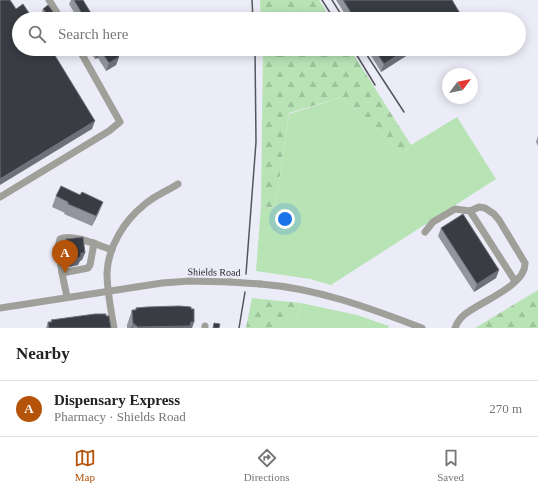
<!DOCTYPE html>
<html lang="en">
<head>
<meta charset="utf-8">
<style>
  body { margin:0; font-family:"Times New Roman",serif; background:#f6f6f6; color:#222 }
  .compass { position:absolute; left:442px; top:68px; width:36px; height:36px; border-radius:50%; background:#fff; box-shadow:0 2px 10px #0003; rotate:58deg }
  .you { position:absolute; left:285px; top:219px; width:14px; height:14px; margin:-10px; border:3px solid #fff; border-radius:50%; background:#1a73e8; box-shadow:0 0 0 6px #1a73e833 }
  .badge { display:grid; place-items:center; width:26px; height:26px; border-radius:50%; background:#b45309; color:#fff; font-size:13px; font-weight:700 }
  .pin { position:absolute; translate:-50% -33px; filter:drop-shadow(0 1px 2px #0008) }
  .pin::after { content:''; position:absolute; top:21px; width:14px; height:12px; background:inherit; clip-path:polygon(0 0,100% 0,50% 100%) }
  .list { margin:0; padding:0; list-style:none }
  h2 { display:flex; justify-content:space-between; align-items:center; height:52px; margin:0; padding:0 16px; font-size:17px }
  h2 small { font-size:13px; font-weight:400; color:#767676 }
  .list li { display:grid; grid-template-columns:26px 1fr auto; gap:12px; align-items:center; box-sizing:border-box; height:56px; padding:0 16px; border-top:1px solid #e0e0e0 }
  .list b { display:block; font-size:15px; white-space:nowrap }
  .list p { margin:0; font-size:13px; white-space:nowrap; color:#767676 }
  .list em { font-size:13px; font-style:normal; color:#767676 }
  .icon { flex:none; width:22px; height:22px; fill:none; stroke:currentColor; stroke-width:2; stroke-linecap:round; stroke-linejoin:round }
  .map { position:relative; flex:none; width:538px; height:328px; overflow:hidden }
  .search { position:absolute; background:#fff; box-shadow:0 2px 10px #0003; left:12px; right:12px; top:12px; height:44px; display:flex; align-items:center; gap:10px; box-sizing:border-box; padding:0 14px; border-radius:22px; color:#767676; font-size:15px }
  .sheet { height:108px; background:#fff }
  nav { display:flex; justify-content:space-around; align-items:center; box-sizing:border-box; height:56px; border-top:1px solid #e0e0e0; background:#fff; font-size:11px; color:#767676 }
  nav a { display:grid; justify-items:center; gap:2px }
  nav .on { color:#b45309 }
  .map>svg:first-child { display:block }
</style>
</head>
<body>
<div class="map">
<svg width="538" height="328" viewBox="0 0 538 328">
  <defs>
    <pattern id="forest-firs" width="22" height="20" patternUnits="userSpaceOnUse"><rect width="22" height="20" fill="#b8e4b5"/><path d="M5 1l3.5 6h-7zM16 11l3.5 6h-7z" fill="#9ec39c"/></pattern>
  </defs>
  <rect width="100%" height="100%" fill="#ebecf7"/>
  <g fill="#b8e4b5">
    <polygon points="342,97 403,154 411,145 457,117 496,179 331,285 310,279 256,271 261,206 275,208 289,114"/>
    <polygon points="301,303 357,315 389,326 388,328 279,328 296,318"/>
  </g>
  <g fill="url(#forest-firs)">
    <polygon points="260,0 319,0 331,19 261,19"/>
    <polygon points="263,49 350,49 411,145 403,154 342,97 289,113 275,208 261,206"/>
    <polygon points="538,290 538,328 475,328"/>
    <polygon points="252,298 301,303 296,318 279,328 246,328"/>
  </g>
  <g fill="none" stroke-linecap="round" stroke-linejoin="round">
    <g stroke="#a09f9a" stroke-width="7">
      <polyline points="49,0 61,19"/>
      <polyline points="0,197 109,131 120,122 79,49"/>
      <polyline points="470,211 515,281"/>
      <path d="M425 232 433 222 455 209 470 211 479 207 485 208 494 214 499 220 525 263C526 286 479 302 464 315 459 319 457 323 455 328"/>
      <path d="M62 273 58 247 60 239C72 233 100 246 112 250"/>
      <path d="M260 284C316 288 370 308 422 328"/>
      <polyline points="67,297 62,273 88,268 90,265 94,243"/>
      <polyline points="0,308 162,283 190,281 230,282"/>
      <path d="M114 328C111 310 107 291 107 273 108 247 124 221 144 205 154 196 167 191 178 184"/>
      <polyline points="205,328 205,326"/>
    </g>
    <g stroke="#55565c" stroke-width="1.5">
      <polyline points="252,0 253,19"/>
      <polyline points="322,0 334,19"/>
      <polyline points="332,0 344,19"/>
      <polyline points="353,49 375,85"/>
      <polyline points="363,49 404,112"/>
      <polyline points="246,274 256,142 255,49"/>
      <polyline points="239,328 245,292"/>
    </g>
    <polyline stroke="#a09f9a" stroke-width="7" points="230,282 260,284"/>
  </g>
  <g fill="#92949e">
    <polygon points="71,0 83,0 92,15 90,19 78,19 69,4"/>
    <polygon points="336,0 452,0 461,15 460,19 348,19"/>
    <polygon points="43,9 56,19 42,19 40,17"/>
    <polygon points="92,49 114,49 119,57 116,65 106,71 98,58 95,59 90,52"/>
    <polygon points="367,49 417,49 381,72"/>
    <polygon points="538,136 538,146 536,142"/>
    <polygon points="56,196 99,212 92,226 64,214 65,213 52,207"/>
    <polygon points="441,228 499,270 496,278 474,292 438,236"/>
    <polygon points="66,239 85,253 82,260 80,261 78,265 69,267 68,262 65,262 63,246"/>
    <polygon points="136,308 191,309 194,322 192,328 127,328 127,325 132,310 135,310"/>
    <polygon points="106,316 111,328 46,328 48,322 51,322 51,320"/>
  </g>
  <g fill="#6f717a">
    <polygon points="92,15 90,19 85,19"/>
    <polygon points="461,15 460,19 455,19"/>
    <polygon points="407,49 417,49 381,72 384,64"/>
    <polygon points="100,50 98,58 95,59 98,52"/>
    <polygon points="119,57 116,65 106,71 109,63"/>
    <polygon points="95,121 92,129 0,185 0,179"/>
    <polygon points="103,202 99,212 92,226 96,216"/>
    <polygon points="81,253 85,253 82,260 80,261 78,265 69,267 72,259"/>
    <polygon points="71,254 68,262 65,262 68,255"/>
    <polygon points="499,270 496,278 474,292 477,284"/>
    <polygon points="194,322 192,328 137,328 137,327"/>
    <polygon points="133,324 135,324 133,328 131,328"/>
  </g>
  <g fill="#3a3c44" stroke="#6f717a">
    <polygon points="0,0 10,0 16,9 23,4 33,19 19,19 19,49 51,49 95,121 0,179"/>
    <polygon points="74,0 83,0 92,15 85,19"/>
    <polygon points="343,0 452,0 461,15 455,19 355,19"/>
    <polygon points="48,5 57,17 54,19 51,19 43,9"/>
    <polygon points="96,49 114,49 119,57 109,63 100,50 98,52"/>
    <polygon points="374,49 407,49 384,64"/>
    <polygon points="61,186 80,195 82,192 103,202 96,216 68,204 68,202 56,196"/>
    <polygon points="463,214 499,270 477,284 441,228"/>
    <polygon points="83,237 85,253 81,253 81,257 72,259 71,254 68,255 66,239"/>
    <polygon points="179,306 191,307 191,309 194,309 194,322 191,322 190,326 137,327 137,326 135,326 135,324 133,324 132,310 136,310 136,308 147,307"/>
    <polygon points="95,314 106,314 106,316 109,316 111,328 49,328 48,322 52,322 51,320"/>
    <polygon points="214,323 220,324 219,328 213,328"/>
  </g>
  <g text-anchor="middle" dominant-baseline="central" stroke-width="4" stroke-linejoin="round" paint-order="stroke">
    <g font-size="10" fill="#232428" stroke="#ebecf7">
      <text transform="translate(214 272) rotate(1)">Shields Road</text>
    </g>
  </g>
</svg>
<svg class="compass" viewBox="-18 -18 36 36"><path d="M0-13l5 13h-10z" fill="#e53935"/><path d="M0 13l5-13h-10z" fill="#767676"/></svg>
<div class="you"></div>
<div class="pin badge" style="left:65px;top:273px">A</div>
<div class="search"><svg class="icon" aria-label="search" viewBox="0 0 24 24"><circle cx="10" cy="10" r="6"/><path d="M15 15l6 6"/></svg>Search here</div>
</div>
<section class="sheet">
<h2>Nearby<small></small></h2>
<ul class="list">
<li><span class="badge">A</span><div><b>Dispensary Express</b><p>Pharmacy · Shields Road</p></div><em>270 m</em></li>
</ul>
</section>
<nav>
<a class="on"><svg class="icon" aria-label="map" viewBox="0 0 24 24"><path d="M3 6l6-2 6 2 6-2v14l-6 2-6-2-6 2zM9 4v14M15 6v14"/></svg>Map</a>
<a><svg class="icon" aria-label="directions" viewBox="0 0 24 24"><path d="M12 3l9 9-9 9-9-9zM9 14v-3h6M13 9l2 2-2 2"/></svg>Directions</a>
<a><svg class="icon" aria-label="saved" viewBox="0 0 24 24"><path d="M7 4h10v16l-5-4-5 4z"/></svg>Saved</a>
</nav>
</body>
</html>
